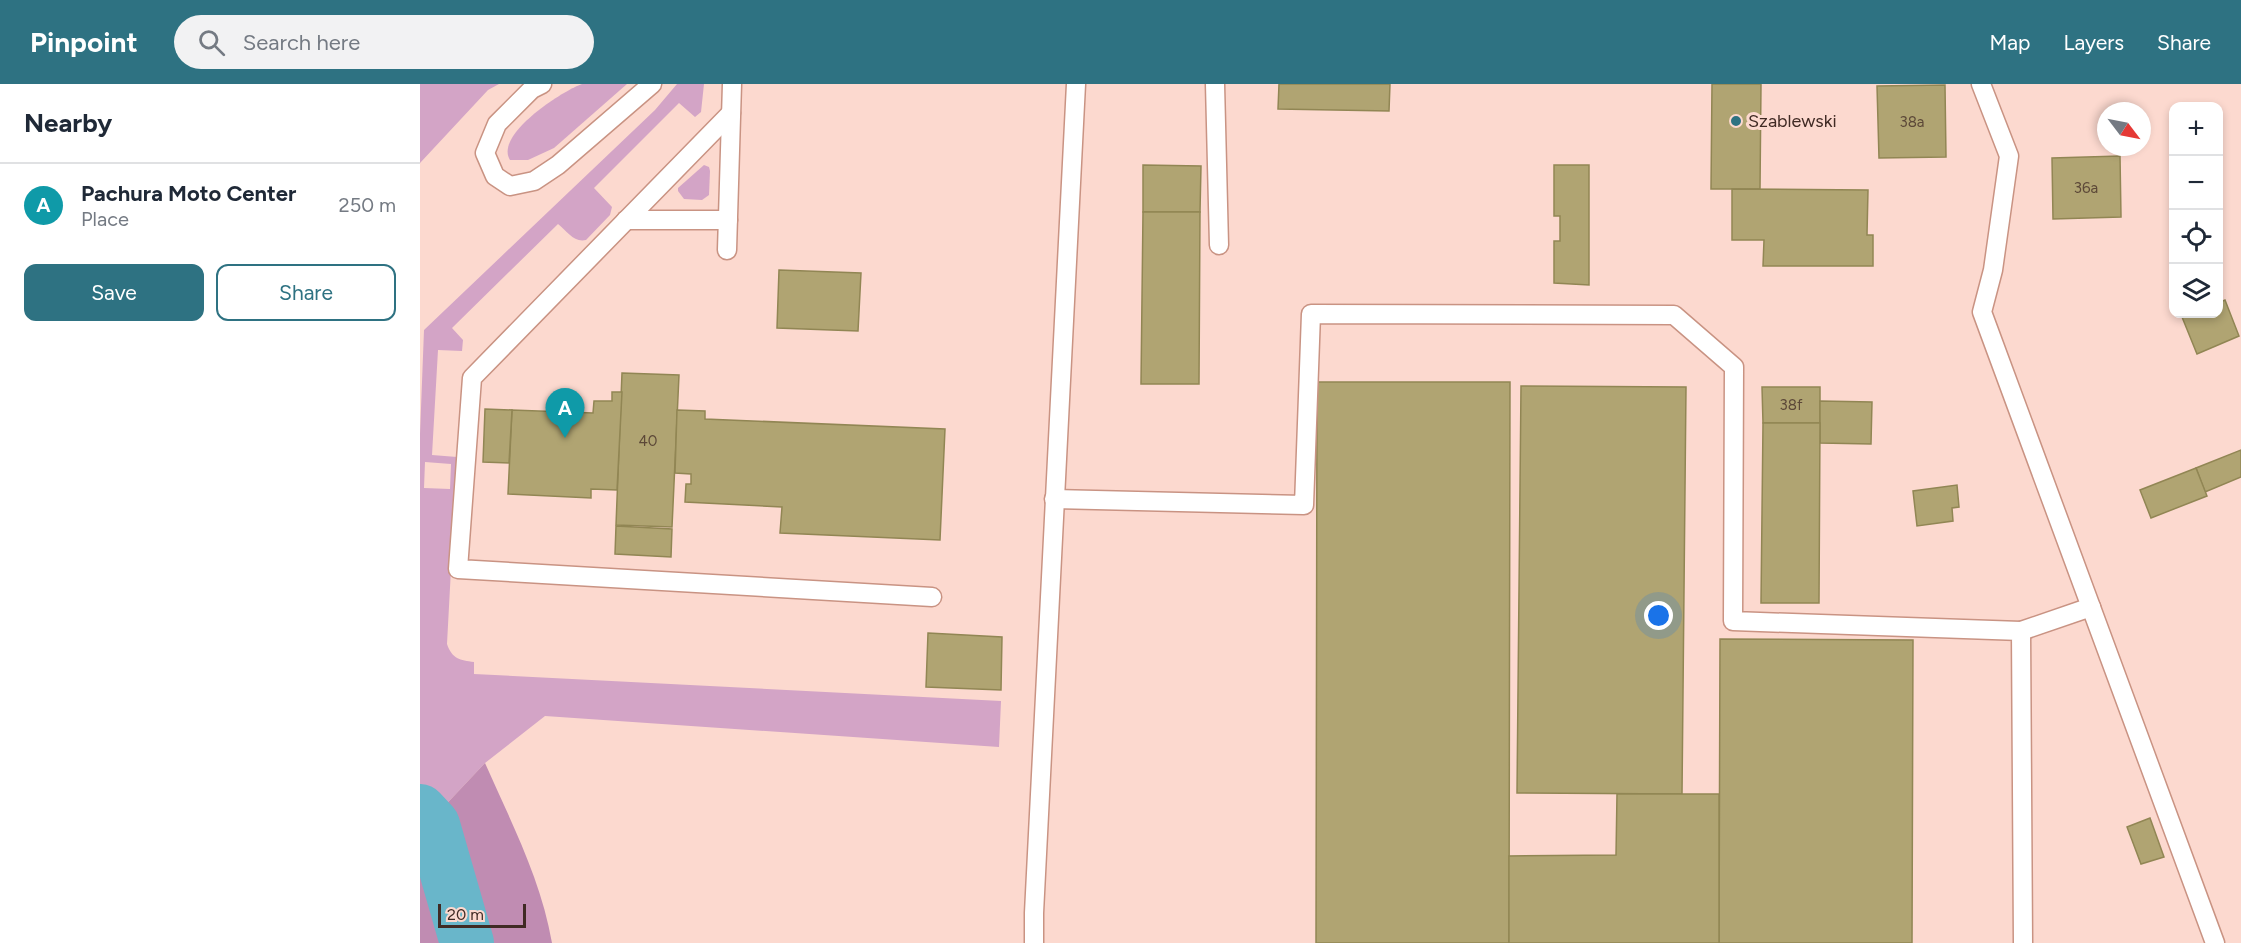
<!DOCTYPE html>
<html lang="en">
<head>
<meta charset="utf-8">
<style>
  body { margin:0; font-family:Figtree,sans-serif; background:#f2f2f3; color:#1f2937 }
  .controls { position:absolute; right:18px; top:18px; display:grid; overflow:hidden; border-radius:12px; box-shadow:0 3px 9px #0003 }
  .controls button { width:54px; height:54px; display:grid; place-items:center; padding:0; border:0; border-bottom:2px solid #e0e1e3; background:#fff; color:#1f2937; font:30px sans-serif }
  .compass { position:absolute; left:1677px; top:18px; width:54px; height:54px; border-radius:50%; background:#fff; box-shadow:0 3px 9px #0003; rotate:122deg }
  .scale { position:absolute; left:18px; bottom:15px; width:88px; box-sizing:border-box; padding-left:6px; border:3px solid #402a24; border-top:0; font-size:16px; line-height:21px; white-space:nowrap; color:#402a24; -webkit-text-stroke:4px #fcd9cf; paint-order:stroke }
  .you { position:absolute; left:1239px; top:532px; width:21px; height:21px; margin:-15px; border:4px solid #fff; border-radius:50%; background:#1a73e8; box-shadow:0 0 0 9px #1a73e833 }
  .badge { display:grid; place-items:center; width:39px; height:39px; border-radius:50%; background:#2e7282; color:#fff; font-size:20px; font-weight:700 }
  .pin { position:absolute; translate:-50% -50px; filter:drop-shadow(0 2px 3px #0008) }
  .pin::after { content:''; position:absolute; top:32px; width:21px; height:18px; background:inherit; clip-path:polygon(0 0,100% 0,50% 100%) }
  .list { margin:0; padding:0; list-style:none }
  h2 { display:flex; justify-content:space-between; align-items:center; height:78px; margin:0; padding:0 24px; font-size:26px }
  h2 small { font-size:20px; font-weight:400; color:#747a83 }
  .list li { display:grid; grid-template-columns:39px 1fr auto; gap:18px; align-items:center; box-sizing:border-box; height:84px; padding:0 24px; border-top:2px solid #e0e1e3 }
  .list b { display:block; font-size:22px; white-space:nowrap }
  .list p { margin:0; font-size:20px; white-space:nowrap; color:#747a83 }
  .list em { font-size:20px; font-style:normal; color:#747a83 }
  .actions { display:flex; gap:12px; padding:18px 24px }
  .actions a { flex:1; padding:14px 0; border:2px solid #2e7282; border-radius:12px; text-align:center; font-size:21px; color:#2e7282 }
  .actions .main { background:#2e7282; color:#fff }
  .icon { flex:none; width:33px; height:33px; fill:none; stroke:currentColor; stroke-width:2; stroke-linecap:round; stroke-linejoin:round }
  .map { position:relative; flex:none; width:1821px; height:859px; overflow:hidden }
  header { display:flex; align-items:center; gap:36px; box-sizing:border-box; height:84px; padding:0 30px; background:#2e7282; color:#fff }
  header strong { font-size:28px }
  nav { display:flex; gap:33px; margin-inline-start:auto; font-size:21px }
  .search { width:420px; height:54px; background:#f2f2f3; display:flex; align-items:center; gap:15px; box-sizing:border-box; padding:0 21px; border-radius:33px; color:#747a83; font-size:22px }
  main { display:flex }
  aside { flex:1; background:#fff }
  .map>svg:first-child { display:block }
</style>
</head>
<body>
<header>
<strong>Pinpoint</strong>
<div class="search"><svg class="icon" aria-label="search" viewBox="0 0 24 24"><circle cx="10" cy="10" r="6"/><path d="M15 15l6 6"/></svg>Search here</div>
<nav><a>Map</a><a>Layers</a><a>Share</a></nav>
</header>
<main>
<aside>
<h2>Nearby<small></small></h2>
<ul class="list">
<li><span class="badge" style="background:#0f9aa8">A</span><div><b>Pachura Moto Center</b><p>Place</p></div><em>250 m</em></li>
</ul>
<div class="actions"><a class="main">Save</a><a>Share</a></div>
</aside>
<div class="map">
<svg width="1821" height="859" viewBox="0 0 1821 859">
  <rect width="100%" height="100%" fill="#fcd9cf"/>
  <g fill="#d3a4c6" fill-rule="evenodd">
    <polygon points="0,0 79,0 68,6 0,79"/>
    <path d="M162 0H207L134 64 108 76H90C74 51 142 7 162 0Z"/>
    <path d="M257 0H284L281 28 275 33 259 19 174 104 192 123 190 131 166 156C154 159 147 147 138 140L32 244 43 256 42 267 18 266 12 371 37 373 27 560C32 575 40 576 54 578V590L581 617 579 663 125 632 65 679 0 748V350L4 246 235 26ZM5 378 31 380 30 405 4 404Z"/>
    <polygon points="284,81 289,83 290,87 289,111 282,116 264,115 258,107 258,104"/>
  </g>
  <path fill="#c08cb2" d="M65 679C91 738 121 795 132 859H0V748Z"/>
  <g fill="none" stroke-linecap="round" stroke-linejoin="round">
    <polyline stroke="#69b6ca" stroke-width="54" points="0,727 13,741 47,859"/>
  </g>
  <g fill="#b0a472" stroke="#918654" stroke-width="1.5">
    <polygon points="859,0 970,0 969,27 858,25"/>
    <polygon points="1292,0 1341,0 1340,105 1291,105"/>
    <polygon points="1525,1 1526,73 1459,74 1457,2"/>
    <polygon points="1700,72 1701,133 1633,135 1632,74"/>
    <polygon points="723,81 781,82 780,128 723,128"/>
    <polygon points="1134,81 1169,81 1169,201 1134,199 1134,157 1140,157 1140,132 1134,132"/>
    <polygon points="1312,105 1448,106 1447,151 1453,151 1453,182 1343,182 1344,156 1312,156"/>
    <polygon points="723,128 780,128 779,300 721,300"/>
    <polygon points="359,186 441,189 438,247 357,244"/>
    <polygon points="1805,216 1819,252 1777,270 1762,233 1772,230 1798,230 1798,219"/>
    <polygon points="202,289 259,291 252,443 196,441"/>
    <polygon points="897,298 1090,298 1089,859 896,859"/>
    <polygon points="1101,302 1266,303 1262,710 1097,709"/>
    <polygon points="1342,303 1400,303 1400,339 1343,339"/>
    <polygon points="192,308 202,308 197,406 171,405 171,414 88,410 92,326 173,329 174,317 192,317"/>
    <polygon points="1400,317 1452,318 1451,360 1400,359"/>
    <polygon points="65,325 92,326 89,379 63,378"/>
    <polygon points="257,326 285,327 285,335 525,345 520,456 360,449 362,423 265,418 266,400 271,400 271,390 255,389"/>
    <polygon points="1343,339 1400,339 1399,519 1341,519"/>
    <polygon points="1821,366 1821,393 1785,408 1776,384"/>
    <polygon points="1776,384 1787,412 1731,434 1720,406"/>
    <polygon points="1537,401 1539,423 1532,424 1533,437 1497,442 1493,407"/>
    <polygon points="196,442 252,445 251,473 195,470"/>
    <polygon points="508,549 582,553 581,606 506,603"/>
    <polygon points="1300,555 1493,556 1492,859 1299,859"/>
    <polygon points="1197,710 1299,710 1299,859 1089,859 1089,772 1196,771"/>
    <polygon points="1730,734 1744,773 1721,780 1707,743"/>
  </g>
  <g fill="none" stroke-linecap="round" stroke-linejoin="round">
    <g stroke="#c99383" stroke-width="21">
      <g id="lane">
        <polyline points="122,0 112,5 77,40 65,69 75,92 90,102 114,97 138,81 232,0"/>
        <polyline points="795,0 799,161"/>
        <polyline points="1561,0 1589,72 1573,186 1562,228 1795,859"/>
        <polyline points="311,29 52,294 38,485 512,513"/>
        <polyline points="206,136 308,136"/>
        <polyline points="307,166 312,0"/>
        <polyline points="634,415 884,421 891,230 1254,231 1314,283 1313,537 1601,547 1603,859"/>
        <polyline points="1601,547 1671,523"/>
        <polyline points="614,859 614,829 656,0"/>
      </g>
    </g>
    <use href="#lane" stroke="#fff" stroke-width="18"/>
  </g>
  <circle fill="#2e7282" stroke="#fcd9cf" stroke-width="2" cx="1316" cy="37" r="6"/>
  <g text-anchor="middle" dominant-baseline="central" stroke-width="6" stroke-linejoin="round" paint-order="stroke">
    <g font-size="15" fill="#5c4838">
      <text x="1492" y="38">38a</text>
      <text x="1666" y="104">36a</text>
      <text x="1371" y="321">38f</text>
      <text x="228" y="357">40</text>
    </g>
    <g font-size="18" fill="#402a24" stroke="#fcd9cf" text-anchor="start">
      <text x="1328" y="37">Szablewski</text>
    </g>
  </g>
</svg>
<div class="controls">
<button>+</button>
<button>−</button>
<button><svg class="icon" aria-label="locate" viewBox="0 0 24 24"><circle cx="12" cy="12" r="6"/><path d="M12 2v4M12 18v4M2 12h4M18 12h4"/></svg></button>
<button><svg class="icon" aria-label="layers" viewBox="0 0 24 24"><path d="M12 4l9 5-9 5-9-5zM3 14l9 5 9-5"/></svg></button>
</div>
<svg class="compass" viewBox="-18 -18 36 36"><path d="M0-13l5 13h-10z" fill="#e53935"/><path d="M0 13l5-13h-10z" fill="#747a83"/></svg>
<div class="scale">20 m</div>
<div class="you"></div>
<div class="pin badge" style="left:145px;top:354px;background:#0f9aa8">A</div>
</div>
</main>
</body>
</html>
